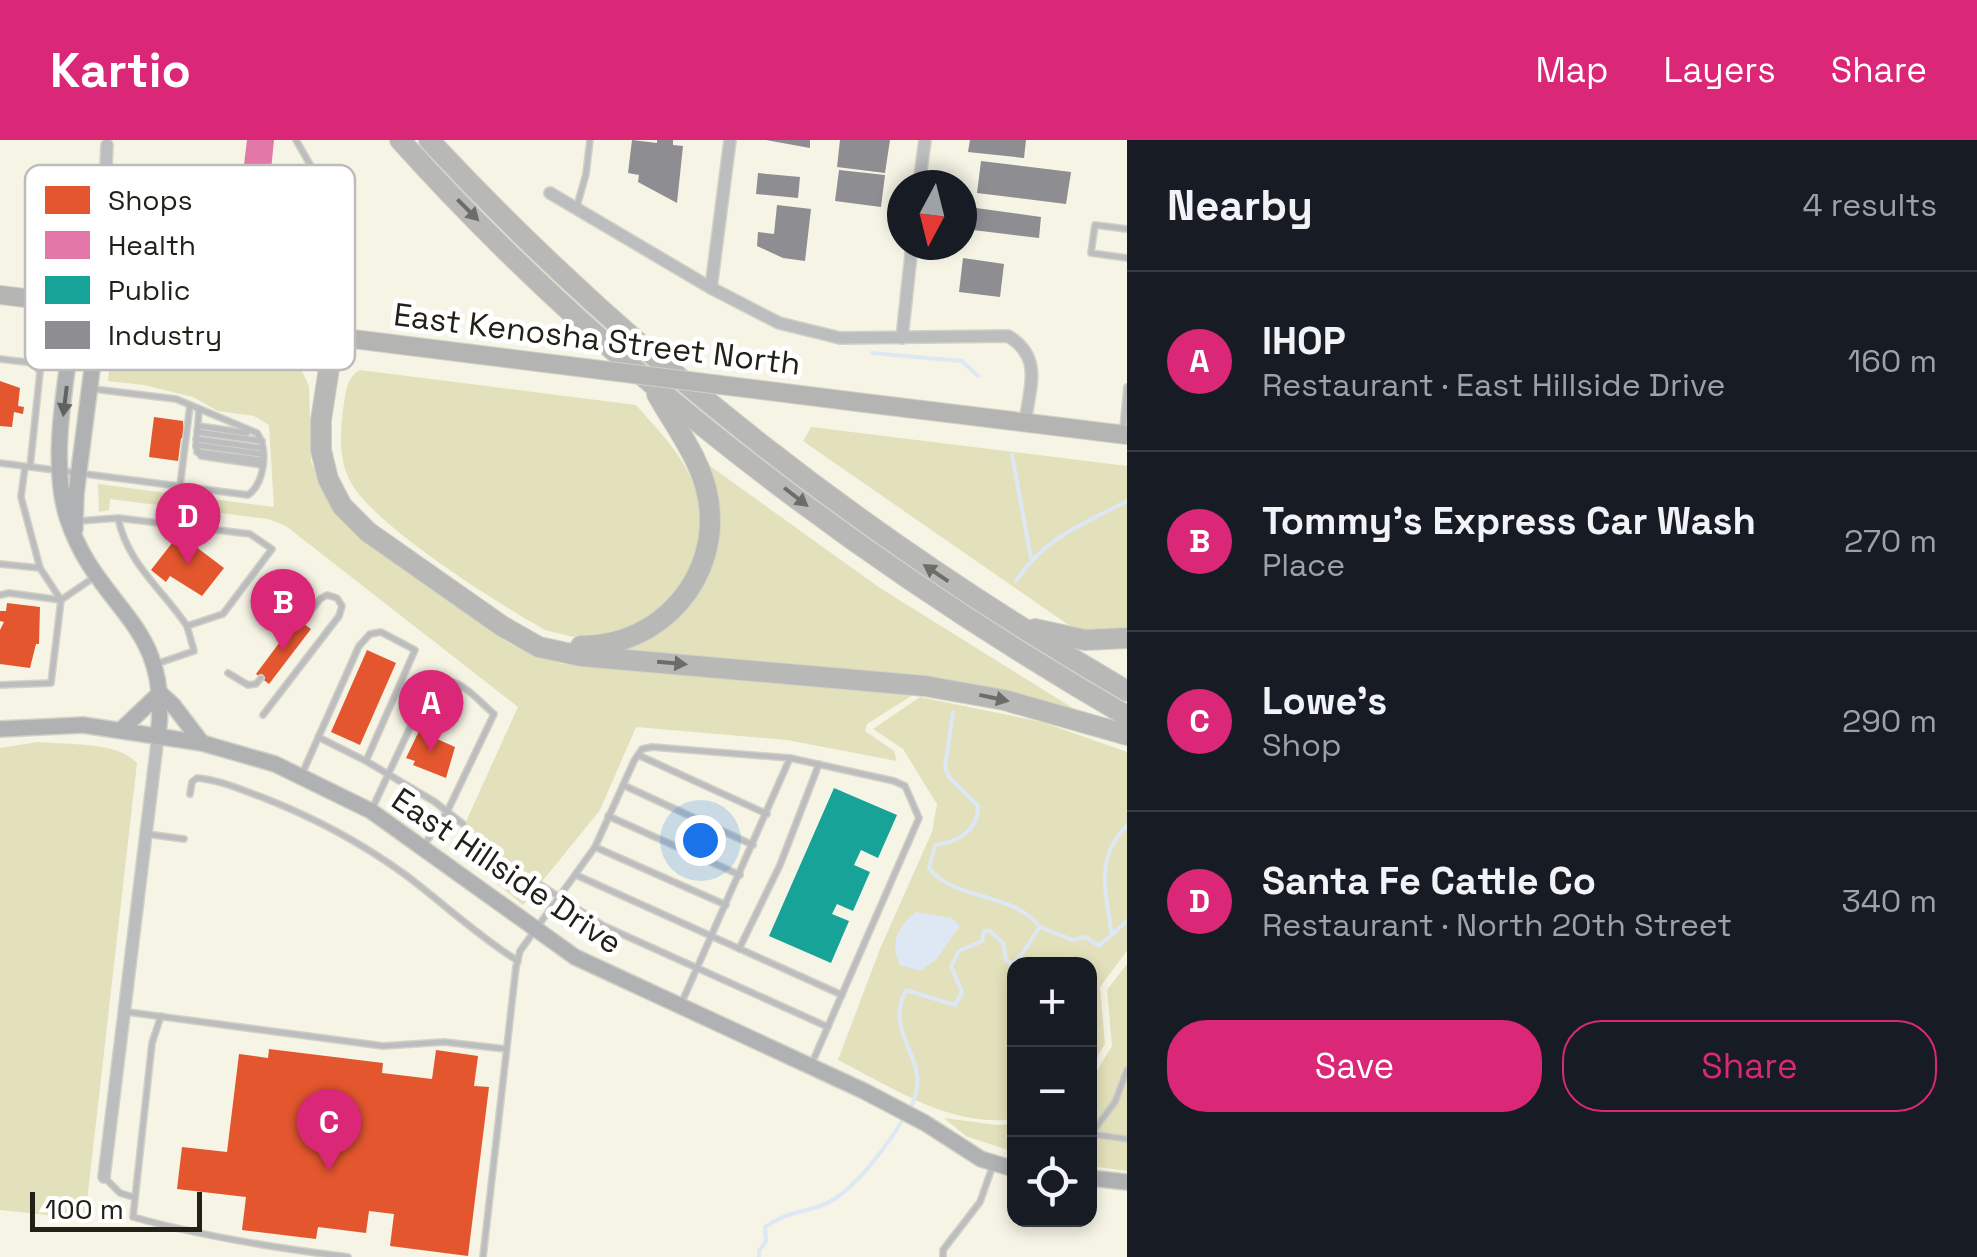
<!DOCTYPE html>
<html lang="en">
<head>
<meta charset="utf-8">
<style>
  body { margin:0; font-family:"Space Grotesk",sans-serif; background:#242831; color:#f1f3f6 }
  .controls { position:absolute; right:30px; bottom:30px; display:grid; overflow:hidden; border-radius:20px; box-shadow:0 5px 15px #0003 }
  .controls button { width:90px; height:90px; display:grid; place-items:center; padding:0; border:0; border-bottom:2px solid #363941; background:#171b24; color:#f1f3f6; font:50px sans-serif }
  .compass { position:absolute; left:887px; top:30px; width:90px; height:90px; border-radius:50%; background:#171b24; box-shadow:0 5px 15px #0003; rotate:187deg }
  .scale { position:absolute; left:30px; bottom:25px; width:172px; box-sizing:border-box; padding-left:10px; border:5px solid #222118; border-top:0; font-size:28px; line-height:35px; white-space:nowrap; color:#222118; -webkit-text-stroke:8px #fff; paint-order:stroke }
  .you { position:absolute; left:700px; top:700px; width:35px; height:35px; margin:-25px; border:8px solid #fff; border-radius:50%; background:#1a73e8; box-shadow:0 0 0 15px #1a73e833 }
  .badge { display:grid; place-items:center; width:65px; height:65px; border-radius:50%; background:#db2777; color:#fff; font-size:32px; font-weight:700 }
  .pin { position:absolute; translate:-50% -82px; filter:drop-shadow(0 2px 5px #0008) }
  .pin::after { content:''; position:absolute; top:52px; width:35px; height:30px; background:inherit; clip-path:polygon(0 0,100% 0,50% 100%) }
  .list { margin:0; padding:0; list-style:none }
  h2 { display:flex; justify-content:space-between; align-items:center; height:130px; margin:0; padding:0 40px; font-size:42px }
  h2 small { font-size:32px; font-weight:400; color:#9ea1a6 }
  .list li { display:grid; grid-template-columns:65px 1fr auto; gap:30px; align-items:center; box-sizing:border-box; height:180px; padding:0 40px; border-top:2px solid #363941 }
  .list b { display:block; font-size:38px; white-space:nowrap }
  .list p { margin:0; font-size:32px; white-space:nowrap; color:#9ea1a6 }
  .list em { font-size:32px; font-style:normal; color:#9ea1a6 }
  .actions { display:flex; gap:20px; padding:30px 40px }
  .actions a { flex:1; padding:22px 0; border:2px solid #db2777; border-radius:40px; text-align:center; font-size:35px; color:#db2777 }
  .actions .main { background:#db2777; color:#fff }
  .icon { flex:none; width:55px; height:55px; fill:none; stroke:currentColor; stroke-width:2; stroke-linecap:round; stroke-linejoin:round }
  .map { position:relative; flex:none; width:1127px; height:1117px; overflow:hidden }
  header { display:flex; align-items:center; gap:60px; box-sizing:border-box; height:140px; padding:0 50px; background:#db2777; color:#fff }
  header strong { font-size:48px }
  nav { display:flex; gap:55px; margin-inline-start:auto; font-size:35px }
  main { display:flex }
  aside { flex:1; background:#171b24 }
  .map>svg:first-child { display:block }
</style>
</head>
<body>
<header>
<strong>Kartio</strong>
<nav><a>Map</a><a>Layers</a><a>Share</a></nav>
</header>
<main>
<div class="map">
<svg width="1127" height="1117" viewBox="0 0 1127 1117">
  <rect width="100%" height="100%" fill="#f5f4e5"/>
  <g fill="#e3e1bb">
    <path d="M127 202 299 225 309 246 311 322 332 366 359 397 510 504 563 524 913 555 867 584 865 591 894 611 897 621 787 600 636 587 600 670 523 765 454 708 518 567 286 386 268 379 110 359 109 370 99 372 98 344 274 367 269 285 254 276 218 271 193 257 144 245 108 241C110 224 110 211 127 202Z"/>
    <path d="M360 230 636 265C661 294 690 321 698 360 712 422 669 487 606 498 586 501 564 495 545 490 499 464 370 384 349 339 339 318 340 293 343 270 346 255 345 238 360 230Z"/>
    <polygon points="811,287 1127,326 1127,487 1095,491 1070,486 803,301"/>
    <path d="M703 321 880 448 1087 577 619 510C655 484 714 456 716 405 717 378 707 347 703 321Z"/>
    <path d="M920 557 1042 582 1127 612V811L1100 847 1105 904 1090 929V824H1014V979C951 988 892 947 838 920L880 809 932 692 937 664 903 609 873 589Z"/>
    <path d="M38 602C67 605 117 601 137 623L85 1079 0 1070V608Z"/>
    <polygon points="1127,824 1127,1031 1090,1026 1090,942 1112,906 1107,850"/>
    <polygon points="944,978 997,985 1014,984 1014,1012 966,996"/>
  </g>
  <path fill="#dee7f4" d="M916 772 952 778 960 786 936 820 920 831 900 825C889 803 898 785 916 772Z"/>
  <g fill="#e4572e">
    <polygon points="0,241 20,248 18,266 24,267 23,274 14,272 12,287 0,286"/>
    <polygon points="154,277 183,281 184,299 181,298 178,321 149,317"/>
    <polygon points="179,394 224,428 202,456 170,436 166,442 151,430"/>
    <polygon points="7,463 40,467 39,504 36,504 30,528 0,524 0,490 4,482 0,481 0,471 6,471"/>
    <polygon points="297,479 311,489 269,544 256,534"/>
    <polygon points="367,510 396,523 360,605 331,592"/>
    <polygon points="419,591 455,607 446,638 413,625 415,621 406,618"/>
    <polygon points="269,909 383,923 382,933 432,939 436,910 478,916 474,946 489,947 468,1116 390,1106 394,1074 369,1071 366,1093 318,1087 316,1099 242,1090 246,1057 177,1049 182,1007 227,1012 239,914 268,918"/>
  </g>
  <polygon fill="#e377a8" points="247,0 274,0 271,30 281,31 276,73 266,72 261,110 234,107"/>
  <polygon fill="#17a398" points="834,648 897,675 878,718 861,710 854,725 870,732 853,771 837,764 832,774 849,781 831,823 769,796"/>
  <g fill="#8d8d92">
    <polygon points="632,0 657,3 657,0 673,0 673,5 683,6 677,63 638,42 639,35 628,33"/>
    <polygon points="766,0 810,0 810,8"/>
    <polygon points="840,0 890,0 885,33 837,27"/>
    <polygon points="970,0 1026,0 1024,18 968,12"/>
    <polygon points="981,21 1071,32 1066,64 977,53"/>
    <polygon points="839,30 885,35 881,67 835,61"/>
    <polygon points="758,33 800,37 798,58 756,54"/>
    <polygon points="777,65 811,69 805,121 783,118 757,106 758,92 774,94"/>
    <polygon points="976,68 1041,77 1039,98 973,90"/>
    <polygon points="963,118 1004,124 1000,157 959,152"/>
  </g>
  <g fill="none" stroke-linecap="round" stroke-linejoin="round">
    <g stroke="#dee7f4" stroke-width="4">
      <polyline points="872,213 962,221 978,236"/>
      <polyline points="1012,315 1031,418"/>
      <path d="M1016 441C1045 397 1082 385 1127 361"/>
      <polyline points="1040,787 1073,800 1086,797 1099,806 1127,781"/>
      <path d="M1112 795C1106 752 1094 719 1127 686"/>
      <path d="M909 970C938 920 881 898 906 850L955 865 962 852 951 826 959 811 982 801 984 791H990L1003 803 1006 820 1012 824C1024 816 1031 798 1040 787 1013 751 955 762 929 728L935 705C958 702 978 691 978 666L950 638 945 628 953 572"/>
      <path d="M759 1117V1111L766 1101 765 1087C790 1069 811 1073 831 1061 858 1046 888 1004 904 978"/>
    </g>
    <g stroke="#d2d1c6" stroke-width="8">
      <g id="lane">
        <polyline points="296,0 340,77 341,144 335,190"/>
        <polyline points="106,36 148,41 142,102 147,110 341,132"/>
        <polyline points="577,66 586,34 590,0"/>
        <polyline points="1127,89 1095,85 1091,113 1127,118"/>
        <polyline points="294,127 303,67 316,33"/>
        <polyline points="0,219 34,223 40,232 30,327"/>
        <polyline points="199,270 196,307 201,316 262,325"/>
        <polyline points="199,286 247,293"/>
        <polyline points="1123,289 1127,247"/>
        <polyline points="197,292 262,301"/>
        <polyline points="196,299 262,308"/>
        <polyline points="196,305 262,314"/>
        <polyline points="197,312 262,320"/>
        <path d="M0 323 248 355C264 344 269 310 257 293L176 259 93 249"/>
        <polyline points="25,327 21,357 40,428"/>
        <polyline points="180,346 190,265"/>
        <path d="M79 381 118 378 250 394 272 409 223 474 187 486C162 449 127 423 118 378"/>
        <polyline points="0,424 40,428 61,460"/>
        <polyline points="0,455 9,453 61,460"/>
        <polyline points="156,524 194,511 187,486"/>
        <polyline points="228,533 248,545 256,544 261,538"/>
        <polyline points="0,545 51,543 61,460 93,438"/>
        <polyline points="263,575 339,476 342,466 337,458 327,455 320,459 302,482"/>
        <polyline points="638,615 767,674"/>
        <polyline points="790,618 894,641 905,646 919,678 812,923"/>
        <polyline points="366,621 435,662 463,684"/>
        <path d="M302 634C321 591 340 548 359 506L370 494 381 492 415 510 366 621 318 597"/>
        <polyline points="623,645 753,705"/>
        <path d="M190 654 192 642 197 638C220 640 242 650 264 658 315 678 362 703 407 736 444 764 478 796 518 821"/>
        <path d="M372 669 431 543C458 533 474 557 494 574L447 672 424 705"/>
        <polyline points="608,676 740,735"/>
        <polyline points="147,694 184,699"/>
        <polyline points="595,707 726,765"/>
        <polyline points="576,735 842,855"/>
        <polyline points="541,745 604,786 828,887"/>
        <polyline points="739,809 780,725 819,624"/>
        <polyline points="127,872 383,906 444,902 506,909"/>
        <path d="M161 876 152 903 133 1077C204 1097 275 1108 348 1117"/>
        <polyline points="1091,994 1115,962 1127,930"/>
        <polyline points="1090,1005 1091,994 1127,999"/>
        <polyline points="104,1037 120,1053 133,1057"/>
        <polyline points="483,1117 516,827 520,811 595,707 634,621 642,609 652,607 790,618 681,864"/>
        <polyline points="943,1117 943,1110 980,1062 993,1025"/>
      </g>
    </g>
    <g stroke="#d2d1c6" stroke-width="14">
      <g id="street">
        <polyline points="919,45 925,0"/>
        <path d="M550 53 711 148 779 183 840 198 1008 196C1043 217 1030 247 1025 282"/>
        <polyline points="711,148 730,0"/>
        <path d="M76 164C89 125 90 85 101 45"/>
        <polyline points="100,167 107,5"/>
        <polyline points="902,198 912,105"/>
        <polyline points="104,1037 158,596"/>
      </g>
    </g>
    <g stroke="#d2d1c6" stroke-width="18">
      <g id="secondary">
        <path d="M76 164C69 228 48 317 67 377 97 471 173 481 158 596"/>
        <polyline points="75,389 76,354 100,167"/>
        <polyline points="160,553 173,565 202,603"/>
        <polyline points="0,589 83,585 202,603 275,624 371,671 575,817 864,951 925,983 981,1019 1014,1029"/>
        <polyline points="121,590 160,553"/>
        <polyline points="1090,1038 1127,1042"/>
      </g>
    </g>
    <g stroke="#d2d1c6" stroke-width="20">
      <g id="primary">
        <polyline points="0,155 465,213"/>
        <polyline points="865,263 1127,295"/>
      </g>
    </g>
    <g stroke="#d2d1c6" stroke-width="22">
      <g id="highway">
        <path d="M400 0C607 230 860 421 1127 576"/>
        <path d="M429 0C632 218 870 402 1127 551"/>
        <polyline points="334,196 321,280 321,310 328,339 342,366 368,392 502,486 539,507 581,516 925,546 1004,560 1127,595"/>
        <polyline points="1035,489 1085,500 1127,498"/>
        <path d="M581 506C660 507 722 437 708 358 702 321 675 286 657 254"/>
      </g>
    </g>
    <use href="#lane" stroke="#bbbdbe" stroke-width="5"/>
    <use href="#street" stroke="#bbbdbe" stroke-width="11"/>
    <use href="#secondary" stroke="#afb1b3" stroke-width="15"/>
    <use href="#primary" stroke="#b4b4b3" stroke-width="18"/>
    <use href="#highway" stroke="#b8b8b6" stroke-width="20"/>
    <g stroke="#d2d1c6" stroke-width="20" stroke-linecap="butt">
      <polyline id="primary-bridge" points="465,213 865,263"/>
    </g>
    <use href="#primary-bridge" stroke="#b4b4b3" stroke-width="18"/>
  </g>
  <defs><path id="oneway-solid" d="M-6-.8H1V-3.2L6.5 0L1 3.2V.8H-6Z" transform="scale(2.5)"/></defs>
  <g fill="#6d6c67">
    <use href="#oneway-solid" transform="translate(468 70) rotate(45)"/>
    <use href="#oneway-solid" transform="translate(796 357) rotate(38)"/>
    <use href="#oneway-solid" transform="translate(936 433) rotate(-146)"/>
    <use href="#oneway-solid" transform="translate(672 523) rotate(5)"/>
    <use href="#oneway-solid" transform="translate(994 558) rotate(12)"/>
  </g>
  <use fill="#61625e" href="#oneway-solid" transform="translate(65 261) rotate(97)"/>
  <g text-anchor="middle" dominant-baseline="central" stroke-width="10" stroke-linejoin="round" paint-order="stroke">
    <g font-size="32" fill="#222118" stroke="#fff">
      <text transform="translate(597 199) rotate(7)">East Kenosha Street North</text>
      <text transform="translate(507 731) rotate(34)">East Hillside Drive</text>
    </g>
  </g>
  <rect x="25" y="25" width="330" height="205" rx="15" fill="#fff" stroke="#bdbcba" stroke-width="2.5"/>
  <rect x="45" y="46" width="45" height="28" fill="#e4572e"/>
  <rect x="45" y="91" width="45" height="28" fill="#e377a8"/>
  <rect x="45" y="136" width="45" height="28" fill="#17a398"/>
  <rect x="45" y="181" width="45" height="28" fill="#8d8d92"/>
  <g font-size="28" fill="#222118">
    <text x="108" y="70">Shops</text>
    <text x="108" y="115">Health</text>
    <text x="108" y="160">Public</text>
    <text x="108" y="205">Industry</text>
  </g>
</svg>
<div class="controls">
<button>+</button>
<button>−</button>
<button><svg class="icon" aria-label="locate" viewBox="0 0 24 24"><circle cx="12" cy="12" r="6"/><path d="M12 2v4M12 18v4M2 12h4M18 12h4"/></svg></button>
</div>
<svg class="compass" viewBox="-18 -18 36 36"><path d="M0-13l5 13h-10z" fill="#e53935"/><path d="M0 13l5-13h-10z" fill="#9ea1a6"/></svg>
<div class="scale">100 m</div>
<div class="you"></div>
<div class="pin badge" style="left:431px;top:612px">A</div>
<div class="pin badge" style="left:283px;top:511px">B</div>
<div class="pin badge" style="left:329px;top:1031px">C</div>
<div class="pin badge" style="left:188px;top:425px">D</div>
</div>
<aside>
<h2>Nearby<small>4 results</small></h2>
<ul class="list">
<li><span class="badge">A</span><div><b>IHOP</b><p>Restaurant · East Hillside Drive</p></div><em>160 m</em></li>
<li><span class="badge">B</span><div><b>Tommy's Express Car Wash</b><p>Place</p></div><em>270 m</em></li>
<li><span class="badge">C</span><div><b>Lowe's</b><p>Shop</p></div><em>290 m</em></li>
<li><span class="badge">D</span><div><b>Santa Fe Cattle Co</b><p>Restaurant · North 20th Street</p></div><em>340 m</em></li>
</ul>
<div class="actions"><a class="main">Save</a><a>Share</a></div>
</aside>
</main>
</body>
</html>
